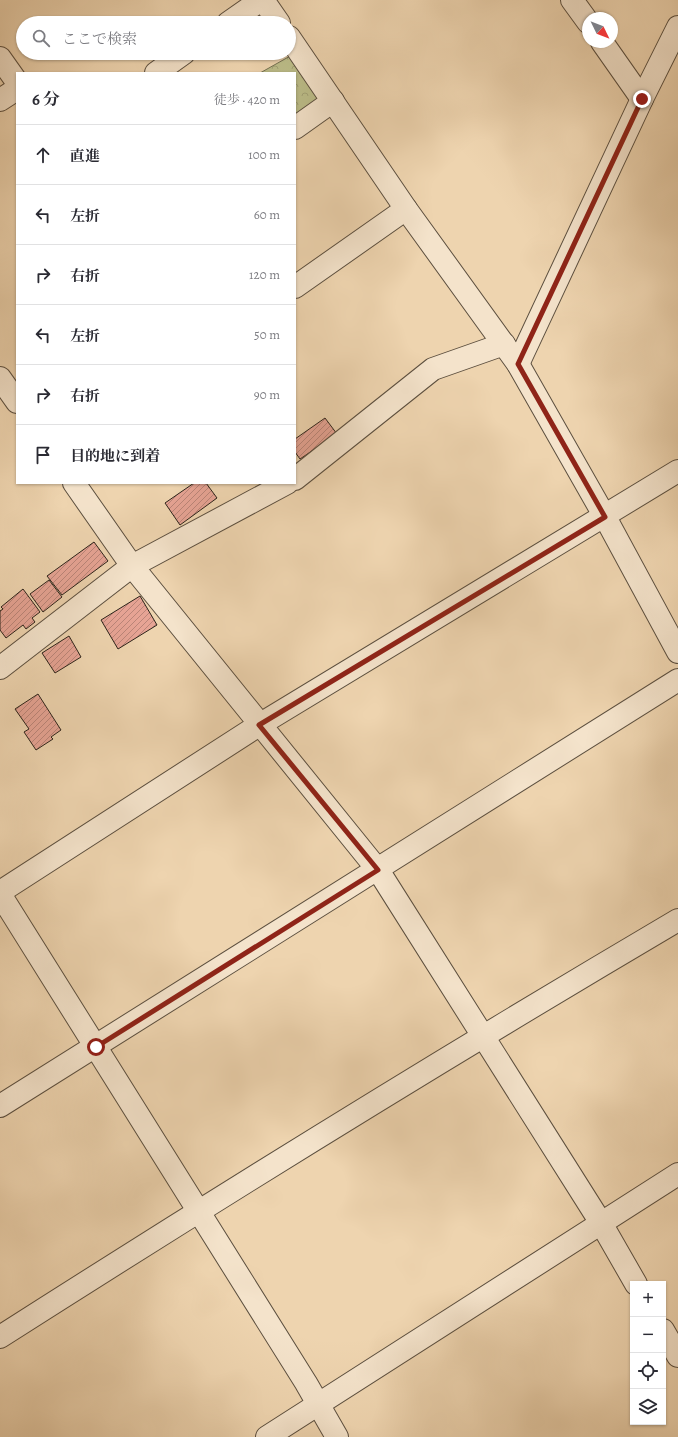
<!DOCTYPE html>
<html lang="ja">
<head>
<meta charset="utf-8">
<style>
  body { margin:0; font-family:Alegreya,"Noto Serif JP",serif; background:#f7f7f7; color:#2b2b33 }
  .controls { position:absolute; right:12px; bottom:12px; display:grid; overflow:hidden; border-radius:0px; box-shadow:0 1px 3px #0004 }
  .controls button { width:36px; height:36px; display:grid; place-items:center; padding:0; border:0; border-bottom:1px solid #e1e1e2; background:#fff; color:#2b2b33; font:20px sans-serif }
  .compass { position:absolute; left:582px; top:12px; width:36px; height:36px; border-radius:50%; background:#fff; box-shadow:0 1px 3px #0004; rotate:133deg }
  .stop { position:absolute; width:12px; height:12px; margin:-9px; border:3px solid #8f2418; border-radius:50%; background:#fff }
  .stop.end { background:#8f2418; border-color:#fff; box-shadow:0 1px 4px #0008 }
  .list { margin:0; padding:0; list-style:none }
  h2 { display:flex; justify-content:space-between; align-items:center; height:52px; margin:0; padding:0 16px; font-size:17px }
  h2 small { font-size:13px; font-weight:400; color:#7c7c81 }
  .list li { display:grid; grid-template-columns:26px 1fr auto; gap:12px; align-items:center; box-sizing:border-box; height:60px; padding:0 16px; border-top:1px solid #e1e1e2 }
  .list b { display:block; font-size:15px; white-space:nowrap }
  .list em { font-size:13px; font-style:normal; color:#7c7c81 }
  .icon { flex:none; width:22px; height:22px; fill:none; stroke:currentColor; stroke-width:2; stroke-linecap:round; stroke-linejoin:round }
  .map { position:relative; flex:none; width:678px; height:1437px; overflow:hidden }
  .search { position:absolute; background:#fff; box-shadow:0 1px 3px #0004; left:16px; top:16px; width:280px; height:44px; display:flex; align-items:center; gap:10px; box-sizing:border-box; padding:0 14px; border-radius:22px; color:#7c7c81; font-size:15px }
  .panel { position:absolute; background:#fff; box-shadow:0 1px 3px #0004; left:16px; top:72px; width:280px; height:412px; border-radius:0px }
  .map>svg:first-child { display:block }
</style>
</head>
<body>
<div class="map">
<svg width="678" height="1437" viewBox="0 0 678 1437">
  <defs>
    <pattern id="park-crowns" width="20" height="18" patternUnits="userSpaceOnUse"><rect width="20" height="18" fill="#bbbc88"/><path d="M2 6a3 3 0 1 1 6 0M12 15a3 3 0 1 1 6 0" fill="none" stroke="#a1a175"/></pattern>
    <pattern id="building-hatch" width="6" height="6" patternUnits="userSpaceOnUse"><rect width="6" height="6" fill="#e7a495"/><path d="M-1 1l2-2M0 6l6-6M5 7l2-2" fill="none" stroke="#bb8579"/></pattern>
  </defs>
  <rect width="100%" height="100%" fill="#eed4af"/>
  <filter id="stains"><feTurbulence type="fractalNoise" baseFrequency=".005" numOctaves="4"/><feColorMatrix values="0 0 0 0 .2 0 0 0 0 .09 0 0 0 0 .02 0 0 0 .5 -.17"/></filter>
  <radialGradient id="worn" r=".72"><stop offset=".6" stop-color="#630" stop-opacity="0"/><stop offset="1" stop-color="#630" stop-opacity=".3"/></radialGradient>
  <polygon fill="url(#park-crowns)" stroke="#737051" points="292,55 323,103 295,124 295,73 260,73"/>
  <g fill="url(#building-hatch)" stroke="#2b231a">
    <polygon points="325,418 337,434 300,459 295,452 295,439"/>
    <polygon points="194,483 206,483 217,498 180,525 165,503"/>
    <polygon points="94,542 108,561 62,595 47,576"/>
    <polygon points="49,580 62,597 43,612 30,594"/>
    <polygon points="23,589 40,612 32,618 35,622 26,629 23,625 6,638 0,630 0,611 3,609 1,607"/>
    <polygon points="140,596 157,625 118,649 101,620"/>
    <polygon points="69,636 81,657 55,673 42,653"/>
    <polygon points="38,694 61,730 51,737 53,739 36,750 24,732 29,729 15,709"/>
  </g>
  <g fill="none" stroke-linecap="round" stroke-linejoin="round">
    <g stroke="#5c4f3f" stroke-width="24">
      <g id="minor">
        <polyline points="263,0 279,23"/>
        <polyline points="572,0 588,22"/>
        <polyline points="228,23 261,0"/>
        <polyline points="289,37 406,209 518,364 605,517 678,652"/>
        <polyline points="602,42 642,99"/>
        <polyline points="0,58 17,82"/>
        <polyline points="156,73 184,53"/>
        <polyline points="0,100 17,89"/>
        <polyline points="295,128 333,101"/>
        <polyline points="295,287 406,209"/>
        <polyline points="518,364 642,99 678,27"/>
        <polyline points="0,378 17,402"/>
        <polyline points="295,479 433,369 504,344"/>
        <polyline points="74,483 132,566 378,870 601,1223 636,1284"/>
        <polyline points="0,668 132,566 287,483"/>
        <polyline points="0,892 259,725 678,471"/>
        <polyline points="0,894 306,1383 337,1437"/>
        <polyline points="0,1106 678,680"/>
        <polyline points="663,1330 678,1356"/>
        <path d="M0 1337C224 1194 449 1055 678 920"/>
        <polyline points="267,1437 678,1174"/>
      </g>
    </g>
    <use href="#minor" stroke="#f4e3cb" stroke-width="22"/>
  </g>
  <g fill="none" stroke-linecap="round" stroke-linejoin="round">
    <polyline stroke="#8f2418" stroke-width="5" points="96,1047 378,870 259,725 605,517 518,364 642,99"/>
  </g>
  <rect width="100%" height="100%" filter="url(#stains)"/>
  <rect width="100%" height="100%" fill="url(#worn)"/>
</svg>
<div class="controls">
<button>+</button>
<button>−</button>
<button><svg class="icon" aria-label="locate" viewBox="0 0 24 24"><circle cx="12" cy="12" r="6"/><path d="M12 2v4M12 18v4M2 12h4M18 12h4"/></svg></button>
<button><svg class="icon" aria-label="layers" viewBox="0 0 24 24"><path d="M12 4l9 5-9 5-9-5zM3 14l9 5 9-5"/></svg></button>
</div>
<svg class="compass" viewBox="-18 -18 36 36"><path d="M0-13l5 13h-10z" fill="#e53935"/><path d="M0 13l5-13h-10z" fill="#7c7c81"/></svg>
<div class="stop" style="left:96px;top:1047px"></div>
<div class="stop end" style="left:642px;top:99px"></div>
<div class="search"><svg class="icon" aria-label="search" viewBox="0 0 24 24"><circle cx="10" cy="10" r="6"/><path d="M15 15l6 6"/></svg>ここで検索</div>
<section class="panel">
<h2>6 分<small>徒歩 · 420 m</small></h2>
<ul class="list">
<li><svg class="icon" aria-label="ahead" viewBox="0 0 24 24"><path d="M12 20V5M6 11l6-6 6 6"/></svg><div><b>直進</b></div><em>100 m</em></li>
<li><svg class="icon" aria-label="left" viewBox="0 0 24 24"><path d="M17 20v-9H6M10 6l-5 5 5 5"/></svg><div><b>左折</b></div><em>60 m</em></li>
<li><svg class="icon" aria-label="right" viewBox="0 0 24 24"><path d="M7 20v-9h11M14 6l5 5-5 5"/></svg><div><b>右折</b></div><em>120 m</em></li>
<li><svg class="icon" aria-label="left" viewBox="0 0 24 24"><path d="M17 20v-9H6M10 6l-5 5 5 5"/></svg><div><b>左折</b></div><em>50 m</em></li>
<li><svg class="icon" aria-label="right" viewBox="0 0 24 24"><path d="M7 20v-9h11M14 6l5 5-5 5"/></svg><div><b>右折</b></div><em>90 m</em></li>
<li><svg class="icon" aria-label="arrive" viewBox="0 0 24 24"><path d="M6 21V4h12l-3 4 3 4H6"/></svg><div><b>目的地に到着</b></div></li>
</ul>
</section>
</div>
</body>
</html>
